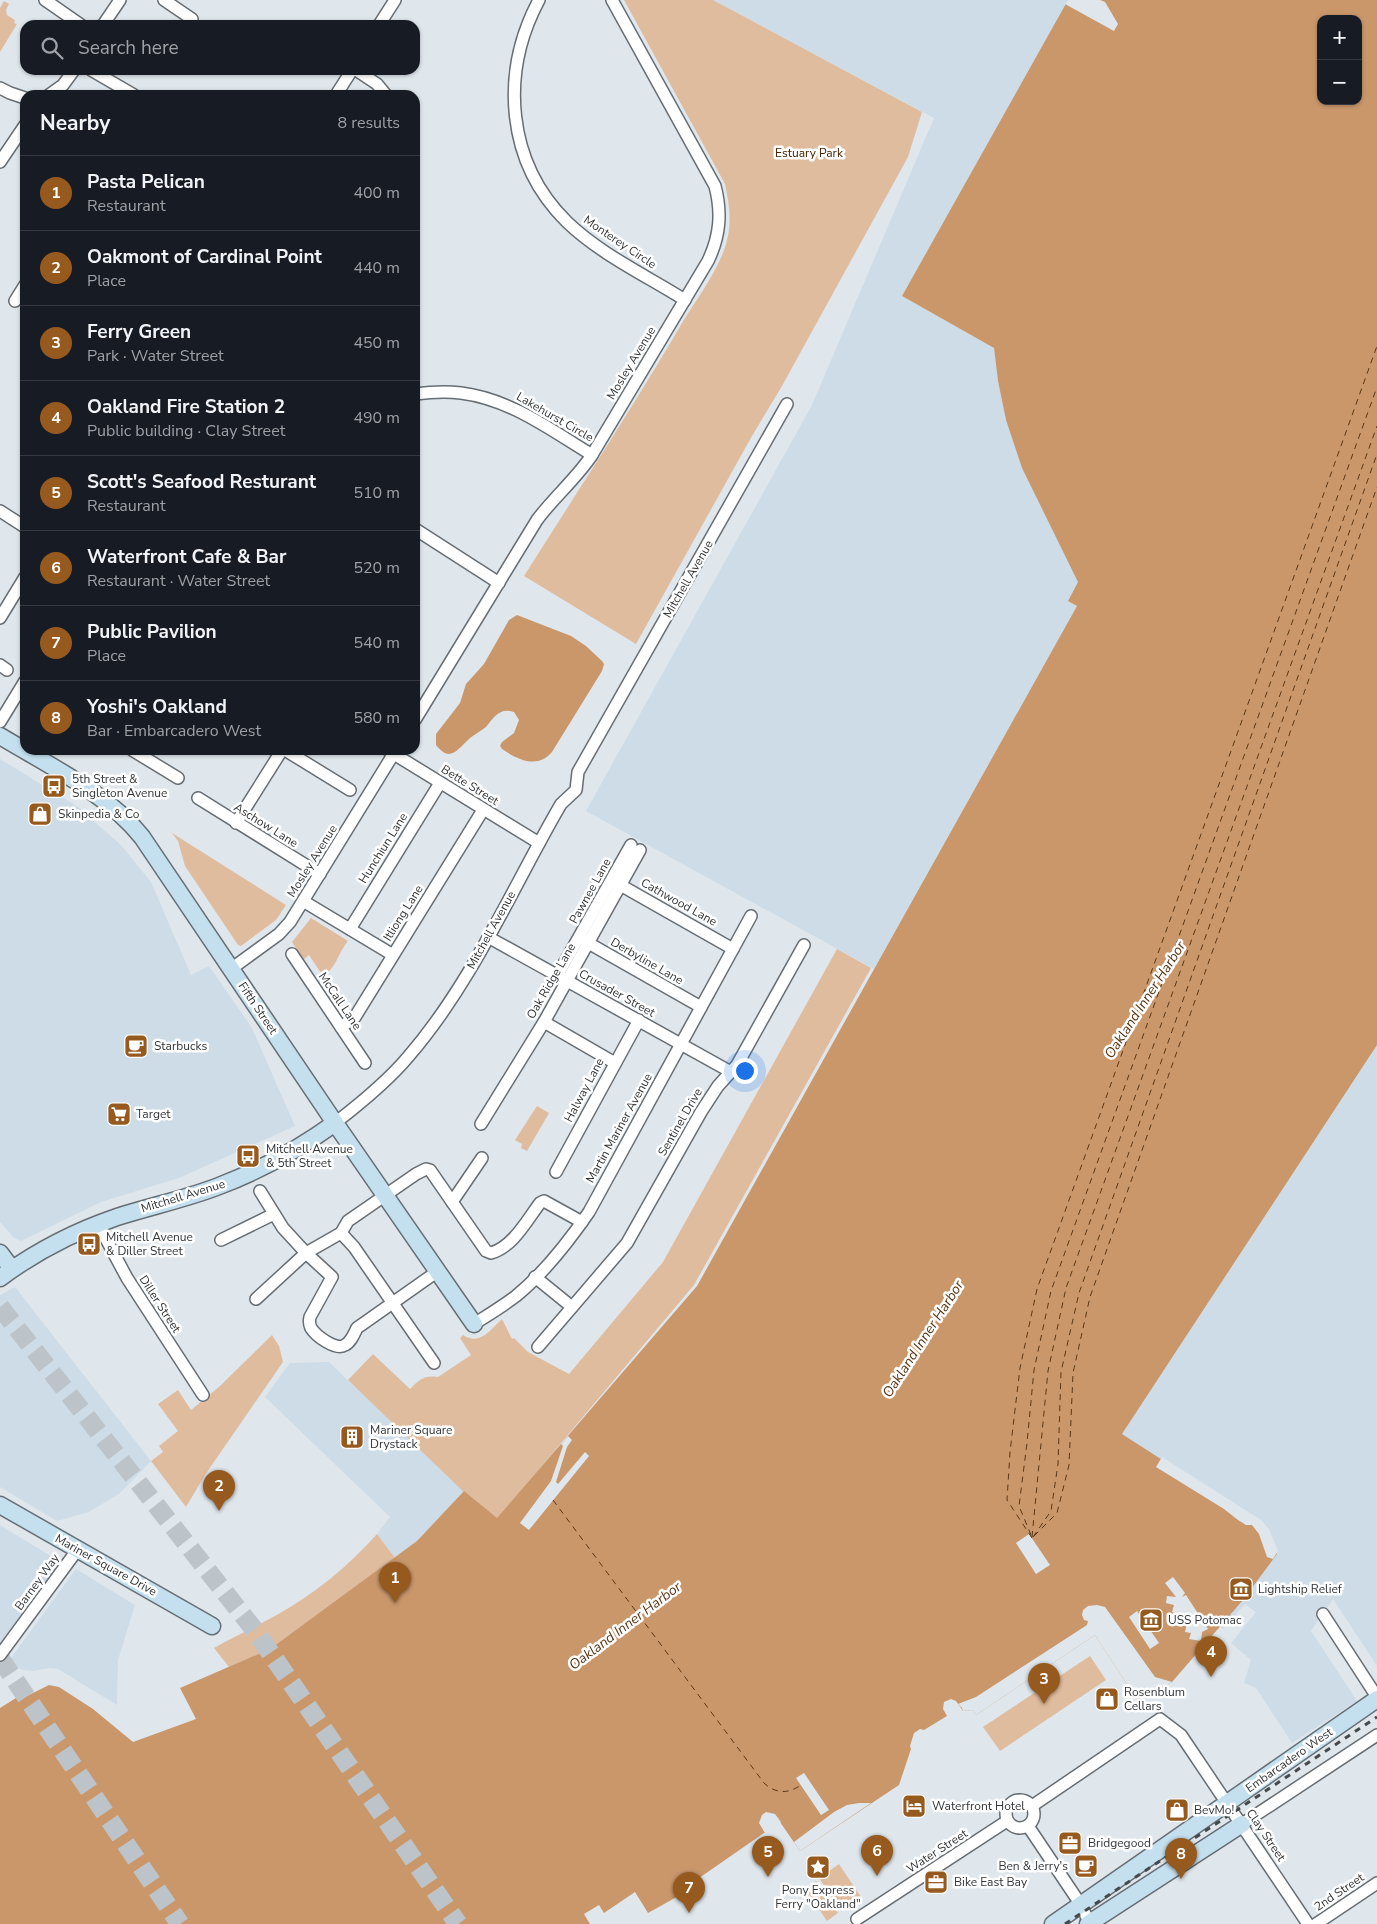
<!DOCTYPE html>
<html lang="en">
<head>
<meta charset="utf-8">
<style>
  body { margin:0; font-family:"Nunito Sans",sans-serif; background:#242831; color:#f1f3f6 }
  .controls { position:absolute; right:15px; top:15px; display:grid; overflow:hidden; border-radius:10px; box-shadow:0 1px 4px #0004 }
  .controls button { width:45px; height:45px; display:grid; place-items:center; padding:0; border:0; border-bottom:1px solid #363941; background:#171b24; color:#f1f3f6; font:25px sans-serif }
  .you { position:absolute; left:744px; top:1070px; width:18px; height:18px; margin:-12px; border:4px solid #fff; border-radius:50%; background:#1a73e8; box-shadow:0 0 0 8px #1a73e833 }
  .badge { display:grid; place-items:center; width:32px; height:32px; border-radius:50%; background:#975a1e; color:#fff; font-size:16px; font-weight:700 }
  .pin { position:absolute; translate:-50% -41px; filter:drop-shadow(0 1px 2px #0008) }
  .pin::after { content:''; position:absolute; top:26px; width:18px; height:15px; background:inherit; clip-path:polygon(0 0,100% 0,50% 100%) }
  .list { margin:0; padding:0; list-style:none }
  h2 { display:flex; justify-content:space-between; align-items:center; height:65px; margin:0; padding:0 20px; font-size:21px }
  h2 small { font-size:16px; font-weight:400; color:#9ea1a6 }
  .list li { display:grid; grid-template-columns:32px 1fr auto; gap:15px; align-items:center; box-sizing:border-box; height:75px; padding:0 20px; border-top:1px solid #363941 }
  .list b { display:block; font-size:19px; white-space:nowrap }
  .list p { margin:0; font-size:16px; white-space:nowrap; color:#9ea1a6 }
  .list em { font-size:16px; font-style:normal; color:#9ea1a6 }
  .icon { flex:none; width:28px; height:28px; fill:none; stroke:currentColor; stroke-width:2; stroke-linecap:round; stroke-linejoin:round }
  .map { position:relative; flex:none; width:1377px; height:1924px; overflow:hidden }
  .search { position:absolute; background:#171b24; box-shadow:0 1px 4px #0004; left:20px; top:20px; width:400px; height:55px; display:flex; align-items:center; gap:12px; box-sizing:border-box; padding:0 18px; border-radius:15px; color:#9ea1a6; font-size:19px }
  .panel { position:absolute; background:#171b24; box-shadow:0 1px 4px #0004; left:20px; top:90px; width:400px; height:665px; border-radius:15px }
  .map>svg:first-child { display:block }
</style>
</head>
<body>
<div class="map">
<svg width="1377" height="1924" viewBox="0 0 1377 1924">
  <rect width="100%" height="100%" fill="#dfe7ed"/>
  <g fill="#cddce6">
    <polygon points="713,0 1068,0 902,296 994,348 998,381 1006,420 1022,468 1079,582 1068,601 1077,606 874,969 586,811 812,405 934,118"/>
    <polygon points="0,759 88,813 90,818 121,845 151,882 191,975 209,966 252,1028 295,1126 179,1178 101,1202 21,1241 14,1238 0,1222"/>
    <polygon points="1377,1045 1377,1666 1333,1599 1311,1631 1357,1701 1292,1743 1256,1688 1244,1683 1251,1660 1231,1643 1256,1612 1245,1604 1223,1629 1220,1626 1243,1600 1259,1522 1122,1434"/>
    <polygon points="15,1287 151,1461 120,1493 89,1512 57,1521 0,1487 0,1295"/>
    <polygon points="329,1362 464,1491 417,1541 395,1558 377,1534 390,1517 265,1397 290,1363"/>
    <polygon points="0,1525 62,1563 0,1646"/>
    <polygon points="76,1569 135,1605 118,1660 117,1705 58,1669 50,1668 32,1671 23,1670 8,1662"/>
  </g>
  <g fill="#e0bc9e">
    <path d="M624 0H713L922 112 908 157 782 386 752 436 636 644 524 576C577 492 632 409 682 323 696 300 722 265 727 240 732 221 729 203 725 184Z"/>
    <polygon points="4,1 9,4 6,10 7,15 15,20 14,23 17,24 0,52 0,8"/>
    <polygon points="172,833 286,905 276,920 241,946 238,945 185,866 178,841"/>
    <path d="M311 918 348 941C338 953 337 967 323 976L309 955 303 960 292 942Z"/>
    <path d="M837 949 871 968 694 1285 497 1519 470 1498 348 1380 373 1354 410 1389C419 1380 424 1375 438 1377L471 1355 460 1338 463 1335C480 1346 490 1330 502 1319L512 1339 514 1338 528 1352 569 1374 663 1262Z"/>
    <polygon points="537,1106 549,1113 527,1151 521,1148 522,1144 515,1140"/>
    <polygon points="272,1335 279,1346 283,1362 205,1475 186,1507 151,1461 163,1452 159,1446 178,1431 158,1404 178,1390 191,1410 220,1386"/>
    <path d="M377 1534 395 1558 270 1649 229 1667 214 1648C234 1637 255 1627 275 1616 313 1595 349 1566 377 1534Z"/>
    <polygon points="1090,1656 1106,1680 1000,1751 983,1727"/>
    <polygon points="839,1864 861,1897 841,1911 819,1878"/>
    <polygon points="816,1881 838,1913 827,1921 805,1889"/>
  </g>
  <g fill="#ca976b" fill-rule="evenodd">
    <path d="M1068 0H1377V1045L1122 1434 1259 1522 1277 1554 1243 1600 1172 1682 1139 1703 1095 1635 976 1715 973 1710 963 1711 956 1701 951 1699 944 1702 943 1709 947 1716 924 1730 920 1729 914 1733 910 1746 911 1749 899 1785 800 1851 780 1822 689 1885 691 1889 648 1913 635 1892 604 1913 599 1905 584 1914 590 1924H0V1708L16 1698H23L49 1685 59 1687 93 1709 133 1742 196 1719 180 1688 270 1649 417 1541 464 1491 497 1518 697 1286 1077 606 1068 601 1078 582 1022 468 1006 420 998 381 994 348 902 296ZM1321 19H1358V101H1321Z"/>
    <path d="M517 615 571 636 586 646 602 661 604 664 602 671 552 752C538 769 518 760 502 749L500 746 502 742 514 733 519 720 514 712C500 707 494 717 486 727 481 731 475 734 470 738 457 750 450 763 436 745V734L460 703 466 684 484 664 509 620Z"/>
  </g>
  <g fill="#dfe7ed">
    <polygon points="1068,0 1100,0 1105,2 1118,24 1114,31 1065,4"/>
    <polygon points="568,1436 572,1440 567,1447 556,1482 558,1484 585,1452 589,1456 529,1530 520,1523 551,1481 563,1446 561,1444"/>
    <polygon points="1162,1457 1261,1520 1269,1529 1278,1551 1273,1559 1267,1557 1259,1534 1252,1525 1246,1525 1238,1520 1224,1509 1156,1467"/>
    <polygon points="1029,1534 1050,1565 1036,1574 1016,1543"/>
    <polygon points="1173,1577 1185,1593 1182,1597 1186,1595 1208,1629 1202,1632 1201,1641 1189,1639 1191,1633 1185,1632 1187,1623 1178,1621 1180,1614 1172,1612 1174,1605 1166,1603 1167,1596 1176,1597 1165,1583"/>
    <polygon points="1097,1605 1105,1607 1155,1677 1172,1682 1139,1703 1095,1635 976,1715 973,1710 963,1711 962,1708 958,1704 976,1697 1087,1625 1088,1621 1084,1620 1082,1615 1083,1610 1088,1606"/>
    <polygon points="1137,1611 1159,1643 1150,1649 1129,1617"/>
    <polygon points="804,1773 829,1810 821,1815 796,1778"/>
    <polygon points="859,1803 871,1803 800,1851 794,1842 834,1812 847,1805"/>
    <polygon points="766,1812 775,1814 781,1822 765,1833 759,1823 762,1815"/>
  </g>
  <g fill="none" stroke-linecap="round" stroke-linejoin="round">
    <g stroke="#5a3715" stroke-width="1" stroke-dasharray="6 5" stroke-linecap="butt">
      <path d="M553 1500 764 1783C776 1794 788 1794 801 1785"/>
      <polyline points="1031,1535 1019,1506 1027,1443 1034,1370 1051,1291 1377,387"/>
      <polyline points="1034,1536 1057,1513 1069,1465 1073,1373 1090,1297 1377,487"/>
      <polyline points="1032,1537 1048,1371 1066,1288 1377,426"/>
      <polyline points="1033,1537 1051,1511 1058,1464 1061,1372 1079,1293 1377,454"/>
      <polyline points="1032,1538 1007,1500 1010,1452 1020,1368 1037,1289 1377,346"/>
    </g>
    <g stroke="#bdc4c9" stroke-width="19" stroke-dasharray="19 9" stroke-linecap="butt">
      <polyline points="0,1307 256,1632 458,1924"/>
      <polyline points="0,1658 180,1924"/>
    </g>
    <g stroke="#676e73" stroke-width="14">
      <g id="street">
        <polyline points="45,0 81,25"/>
        <polyline points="164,0 192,19"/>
        <path d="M539 0C500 73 506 162 567 222 600 254 647 276 685 300"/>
        <polyline points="103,25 120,0"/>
        <polyline points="379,25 395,0"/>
        <polyline points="91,70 134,95"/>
        <polyline points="356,70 377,84 386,95"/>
        <polyline points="0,88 10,93 25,98"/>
        <polyline points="49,95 63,85 74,70"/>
        <polyline points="336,95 352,70"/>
        <polyline points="0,162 25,125"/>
        <polyline points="15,301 25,285"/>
        <path d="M415 394C430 392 446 391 461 393 510 399 551 430 592 455"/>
        <polyline points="0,511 25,527"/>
        <polyline points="415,529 499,583"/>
        <polyline points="0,618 25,577"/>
        <polyline points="0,665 7,670"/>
        <path d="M415 720 537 520C554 497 576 479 592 455L708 261C720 236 722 213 715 186L612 0"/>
        <polyline points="0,722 25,681"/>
        <polyline points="132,750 178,778"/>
        <polyline points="285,750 350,790"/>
        <polyline points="389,751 539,843"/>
        <polyline points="198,798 320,874"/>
        <polyline points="236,823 282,750"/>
        <polyline points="615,882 733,949"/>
        <polyline points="303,901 393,955"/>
        <polyline points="350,929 440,783"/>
        <polyline points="488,937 731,1072"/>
        <polyline points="583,940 701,1007"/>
        <polyline points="292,954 365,1063"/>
        <polyline points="231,969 279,934 290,922 396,750"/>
        <polyline points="557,976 631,845"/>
        <polyline points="544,1022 615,1063"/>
        <polyline points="341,1027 355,1017 483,810"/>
        <path d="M335 1123C361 1103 387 1082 408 1057 473 982 512 888 561 804L576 790 578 772 787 404"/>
        <polyline points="481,1124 544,1022 640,850"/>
        <polyline points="556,1172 639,1020"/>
        <polyline points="452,1202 482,1158"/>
        <polyline points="98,1224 127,1278 203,1395"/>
        <polyline points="341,1233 354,1247 434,1363"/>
        <polyline points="221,1240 274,1214"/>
        <path d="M438 1271 357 1328C354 1334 351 1342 345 1345 336 1351 316 1336 311 1328 309 1324 309 1321 310 1317L332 1277 306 1253 341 1233 348 1221 416 1174 426 1169 430 1170 486 1251 491 1253C513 1247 527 1220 540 1203L544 1201 582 1222"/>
        <polyline points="535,1277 572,1307"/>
        <polyline points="256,1299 306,1253 283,1228 260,1191"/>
        <path d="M474 1324C488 1315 503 1306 516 1296 543 1274 569 1241 589 1212L751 916"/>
        <polyline points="538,1347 627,1243 701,1112 718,1086 737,1065 804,945"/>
        <polyline points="1323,1614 1377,1697"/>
        <polyline points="0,1655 78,1549"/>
        <circle cx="1020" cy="1814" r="14"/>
        <polyline points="1032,1806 1160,1719 1181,1735 1308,1924"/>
        <polyline points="1242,1824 1377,1735"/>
        <polyline points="1028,1826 1081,1905 1090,1924"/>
        <polyline points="857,1919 1007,1821"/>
        <polyline points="1316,1924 1377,1883"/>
      </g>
    </g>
    <g stroke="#676e73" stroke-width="19">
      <g id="secondary">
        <path d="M0 736C48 765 107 793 142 837L335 1123 474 1324"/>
        <polyline points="0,1253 12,1269"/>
        <path d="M0 1278C35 1252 76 1231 117 1217 151 1206 186 1199 219 1186 261 1170 299 1149 335 1123"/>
        <polyline points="0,1505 212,1626"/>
        <polyline points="1053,1924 1377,1699"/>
        <polyline points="1088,1924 1242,1824"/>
      </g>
    </g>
    <use href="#street" stroke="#fff" stroke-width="11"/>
    <use href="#secondary" stroke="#c4e0ef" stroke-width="16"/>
    <polyline stroke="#45494b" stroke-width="3" stroke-dasharray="6 6" stroke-linecap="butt" points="1065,1924 1377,1717"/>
  </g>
  <defs>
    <g id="bus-square" transform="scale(1.25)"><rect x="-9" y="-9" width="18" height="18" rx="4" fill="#975a1e" stroke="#fff"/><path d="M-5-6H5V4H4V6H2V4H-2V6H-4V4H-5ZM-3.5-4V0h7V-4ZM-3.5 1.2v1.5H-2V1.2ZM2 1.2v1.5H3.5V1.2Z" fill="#fff"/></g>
    <g id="shop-square" transform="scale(1.25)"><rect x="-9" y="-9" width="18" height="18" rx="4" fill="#975a1e" stroke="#fff"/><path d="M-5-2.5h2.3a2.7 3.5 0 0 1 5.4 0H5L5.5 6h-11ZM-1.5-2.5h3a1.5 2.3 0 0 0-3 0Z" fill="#fff"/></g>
    <g id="cafe-square" transform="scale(1.25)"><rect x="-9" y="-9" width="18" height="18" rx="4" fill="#975a1e" stroke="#fff"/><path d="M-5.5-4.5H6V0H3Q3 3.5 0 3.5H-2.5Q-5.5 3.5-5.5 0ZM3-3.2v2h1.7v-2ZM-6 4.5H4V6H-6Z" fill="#fff"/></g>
    <g id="supermarket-square" transform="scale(1.25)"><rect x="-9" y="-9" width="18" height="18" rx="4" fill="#975a1e" stroke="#fff"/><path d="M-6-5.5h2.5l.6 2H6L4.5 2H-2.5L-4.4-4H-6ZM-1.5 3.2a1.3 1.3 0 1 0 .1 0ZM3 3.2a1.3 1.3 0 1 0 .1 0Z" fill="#fff"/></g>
    <g id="building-square" transform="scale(1.25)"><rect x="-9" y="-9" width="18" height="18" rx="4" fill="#975a1e" stroke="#fff"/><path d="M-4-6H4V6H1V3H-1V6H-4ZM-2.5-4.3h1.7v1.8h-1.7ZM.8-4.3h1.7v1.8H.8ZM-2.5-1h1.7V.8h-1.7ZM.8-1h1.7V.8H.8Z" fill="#fff"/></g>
    <g id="museum-square" transform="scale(1.25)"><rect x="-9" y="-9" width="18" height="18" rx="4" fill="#975a1e" stroke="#fff"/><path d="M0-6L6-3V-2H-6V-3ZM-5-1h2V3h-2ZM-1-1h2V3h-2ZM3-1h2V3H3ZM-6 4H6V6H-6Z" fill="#fff"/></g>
    <g id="hotel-square" transform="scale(1.25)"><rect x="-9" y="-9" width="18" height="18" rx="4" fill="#975a1e" stroke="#fff"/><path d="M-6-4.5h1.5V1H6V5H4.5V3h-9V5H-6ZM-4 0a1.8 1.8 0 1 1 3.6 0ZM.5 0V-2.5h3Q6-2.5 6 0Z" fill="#fff"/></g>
    <g id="office-square" transform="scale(1.25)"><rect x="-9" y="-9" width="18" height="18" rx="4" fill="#975a1e" stroke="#fff"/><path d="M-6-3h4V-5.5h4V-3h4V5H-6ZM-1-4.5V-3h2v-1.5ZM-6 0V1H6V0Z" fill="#fff"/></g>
    <g id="sight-square" transform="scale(1.25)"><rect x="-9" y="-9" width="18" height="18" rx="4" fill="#975a1e" stroke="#fff"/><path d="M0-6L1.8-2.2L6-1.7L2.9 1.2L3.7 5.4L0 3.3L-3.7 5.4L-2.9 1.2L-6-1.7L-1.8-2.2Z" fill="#fff"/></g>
  </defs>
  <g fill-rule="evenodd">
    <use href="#bus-square" x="54" y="786"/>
    <use href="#shop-square" x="40" y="814"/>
    <use href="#cafe-square" x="136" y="1046"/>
    <use href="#supermarket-square" x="119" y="1114"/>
    <use href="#bus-square" x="248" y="1156"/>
    <use href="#bus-square" x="89" y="1244"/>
    <use href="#building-square" x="352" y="1437"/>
    <use href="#museum-square" x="1241" y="1589"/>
    <use href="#museum-square" x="1151" y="1620"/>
    <use href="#shop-square" x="1107" y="1699"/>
    <use href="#hotel-square" x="914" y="1806"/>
    <use href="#shop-square" x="1177" y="1810"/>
    <use href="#office-square" x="1070" y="1843"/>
    <use href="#cafe-square" x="1086" y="1866"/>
    <use href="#sight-square" x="818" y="1867"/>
    <use href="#office-square" x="936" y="1882"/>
  </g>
  <g text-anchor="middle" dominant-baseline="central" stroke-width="5" stroke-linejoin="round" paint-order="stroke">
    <g font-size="12" fill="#452300" stroke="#fff">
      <text x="809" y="153">Estuary Park</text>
    </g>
    <g font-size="12" fill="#333638" stroke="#fff">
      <text transform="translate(620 242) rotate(34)">Monterey Circle</text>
      <text transform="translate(631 363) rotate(-59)">Mosley Avenue</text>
      <text transform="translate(555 417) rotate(30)">Lakehurst Circle</text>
      <text transform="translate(688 579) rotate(-60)">Mitchell Avenue</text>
      <text transform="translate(470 785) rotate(32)">Bette Street</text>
      <text transform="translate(266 825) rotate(32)">Aschow Lane</text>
      <text transform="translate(383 848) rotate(-58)">Hunchiun Lane</text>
      <text transform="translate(312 861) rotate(-58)">Mosley Avenue</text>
      <text transform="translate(590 891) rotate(-61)">Pawnee Lane</text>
      <text transform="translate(679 902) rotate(29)">Cathwood Lane</text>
      <text transform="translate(403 913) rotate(-58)">Itliong Lane</text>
      <text transform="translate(491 930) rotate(-61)">Mitchell Avenue</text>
      <text transform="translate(647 961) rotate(30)">Derbyline Lane</text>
      <text transform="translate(551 981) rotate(-60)">Oak Ridge Lane</text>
      <text transform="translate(617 993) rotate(29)">Crusader Street</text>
      <text transform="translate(340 1001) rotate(56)">McCall Lane</text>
      <text transform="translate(258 1008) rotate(56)">Fifth Street</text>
      <text transform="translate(584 1090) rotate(-62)">Halway Lane</text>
      <text transform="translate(680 1122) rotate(-60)">Sentinel Drive</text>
      <text transform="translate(619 1128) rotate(-61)">Martin Mariner Avenue</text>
      <text transform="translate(183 1196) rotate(-17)">Mitchell Avenue</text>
      <text transform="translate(160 1304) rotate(57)">Diller Street</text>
      <text transform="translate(106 1565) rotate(29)">Mariner Square Drive</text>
      <text transform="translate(37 1582) rotate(-54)">Barney Way</text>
      <text transform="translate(1289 1760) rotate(-35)">Embarcadero West</text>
      <text transform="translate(1266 1835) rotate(56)">Clay Street</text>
      <text transform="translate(937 1851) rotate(-33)">Water Street</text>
      <text transform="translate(1339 1892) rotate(-34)">2nd Street</text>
    </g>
    <g font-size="12" fill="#333638" stroke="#fff" text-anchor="start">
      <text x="72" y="779">5th Street &amp;<tspan x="72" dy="14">Singleton Avenue</tspan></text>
      <text x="58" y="814">Skinpedia &amp; Co</text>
      <text x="154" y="1046">Starbucks</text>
      <text x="136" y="1114">Target</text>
      <text x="266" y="1149">Mitchell Avenue<tspan x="266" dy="14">&amp; 5th Street</tspan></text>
      <text x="106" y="1237">Mitchell Avenue<tspan x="106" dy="14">&amp; Diller Street</tspan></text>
      <text x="370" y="1430">Mariner Square<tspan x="370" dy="14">Drystack</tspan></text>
      <text x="1258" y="1589">Lightship Relief</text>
      <text x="1168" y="1620">USS Potomac</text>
      <text x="1124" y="1692">Rosenblum<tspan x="1124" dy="14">Cellars</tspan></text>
      <text x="932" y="1806">Waterfront Hotel</text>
      <text x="1194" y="1810">BevMo!</text>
      <text x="1088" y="1843">Bridgegood</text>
      <text x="1068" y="1866" text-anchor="end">Ben &amp; Jerry's</text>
      <text x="954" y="1882">Bike East Bay</text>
      <text x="818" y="1890" text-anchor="middle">Pony Express<tspan x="818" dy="14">Ferry "Oakland"</tspan></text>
    </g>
    <g font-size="14" font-style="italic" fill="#5a3715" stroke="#fff">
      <text transform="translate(1145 1000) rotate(-57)">Oakland Inner Harbor</text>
      <text transform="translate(923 1339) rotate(-57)">Oakland Inner Harbor</text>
      <text transform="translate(625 1626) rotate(-37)">Oakland Inner Harbor</text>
    </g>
  </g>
</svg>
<div class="controls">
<button>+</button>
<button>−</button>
</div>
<div class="you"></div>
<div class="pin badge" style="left:395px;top:1603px">1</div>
<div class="pin badge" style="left:219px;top:1511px">2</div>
<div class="pin badge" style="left:1044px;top:1704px">3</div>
<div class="pin badge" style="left:1211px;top:1677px">4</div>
<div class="pin badge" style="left:768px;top:1877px">5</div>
<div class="pin badge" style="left:877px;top:1876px">6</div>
<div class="pin badge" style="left:689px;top:1913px">7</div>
<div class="pin badge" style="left:1181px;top:1879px">8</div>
<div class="search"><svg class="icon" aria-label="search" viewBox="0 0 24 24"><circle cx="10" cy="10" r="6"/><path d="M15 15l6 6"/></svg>Search here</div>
<section class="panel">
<h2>Nearby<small>8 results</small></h2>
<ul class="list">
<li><span class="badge">1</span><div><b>Pasta Pelican</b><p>Restaurant</p></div><em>400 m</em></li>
<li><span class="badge">2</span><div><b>Oakmont of Cardinal Point</b><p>Place</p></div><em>440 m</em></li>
<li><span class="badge">3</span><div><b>Ferry Green</b><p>Park · Water Street</p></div><em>450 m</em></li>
<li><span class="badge">4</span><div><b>Oakland Fire Station 2</b><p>Public building · Clay Street</p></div><em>490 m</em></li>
<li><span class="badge">5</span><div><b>Scott's Seafood Resturant</b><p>Restaurant</p></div><em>510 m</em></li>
<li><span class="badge">6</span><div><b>Waterfront Cafe &amp; Bar</b><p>Restaurant · Water Street</p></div><em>520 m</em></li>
<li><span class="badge">7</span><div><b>Public Pavilion</b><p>Place</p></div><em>540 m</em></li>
<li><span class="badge">8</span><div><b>Yoshi's Oakland</b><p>Bar · Embarcadero West</p></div><em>580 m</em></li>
</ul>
</section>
</div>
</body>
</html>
